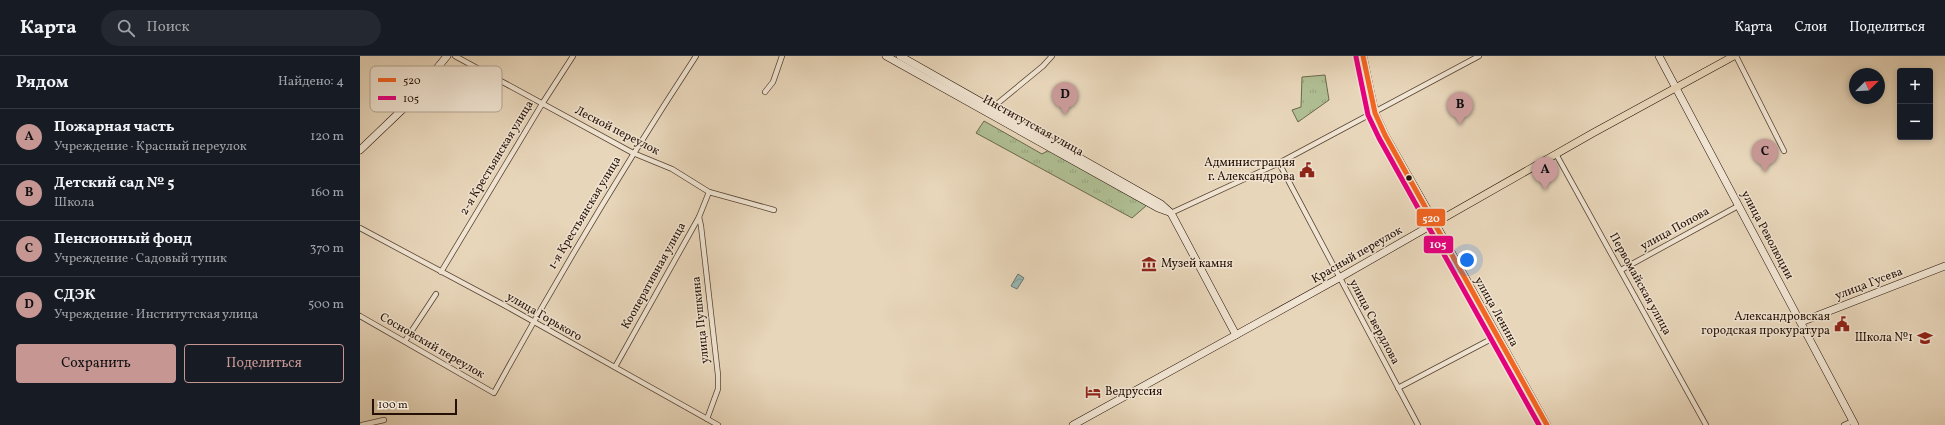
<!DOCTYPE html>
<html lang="ru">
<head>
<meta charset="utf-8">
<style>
  body { margin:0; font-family:Vollkorn,serif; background:#242831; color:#f1f3f6 }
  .controls { position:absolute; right:12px; top:12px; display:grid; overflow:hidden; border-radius:4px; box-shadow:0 2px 6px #0003 }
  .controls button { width:36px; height:36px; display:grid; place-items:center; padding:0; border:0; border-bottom:1px solid #363941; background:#171b24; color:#f1f3f6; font:20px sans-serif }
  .compass { position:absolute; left:1489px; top:12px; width:36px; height:36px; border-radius:50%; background:#171b24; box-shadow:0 2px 6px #0003; rotate:66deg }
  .scale { position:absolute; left:12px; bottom:10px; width:85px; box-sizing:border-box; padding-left:4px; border:2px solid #261005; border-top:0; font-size:11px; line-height:14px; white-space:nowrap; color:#261005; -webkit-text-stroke:3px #f0e4d2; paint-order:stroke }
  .you { position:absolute; left:1107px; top:204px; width:14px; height:14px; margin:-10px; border:3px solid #fff; border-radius:50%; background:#1a73e8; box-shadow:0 0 0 6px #1a73e833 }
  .badge { display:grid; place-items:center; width:26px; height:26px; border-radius:50%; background:#c59692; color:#111; font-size:13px; font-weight:700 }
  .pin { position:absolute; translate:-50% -33px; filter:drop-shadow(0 1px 2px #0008) }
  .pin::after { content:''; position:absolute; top:21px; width:14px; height:12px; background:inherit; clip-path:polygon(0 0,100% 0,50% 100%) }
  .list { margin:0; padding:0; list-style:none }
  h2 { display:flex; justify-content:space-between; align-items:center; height:52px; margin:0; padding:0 16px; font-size:17px }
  h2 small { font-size:13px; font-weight:400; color:#9ea1a6 }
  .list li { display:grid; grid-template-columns:26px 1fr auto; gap:12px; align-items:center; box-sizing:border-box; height:56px; padding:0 16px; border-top:1px solid #363941 }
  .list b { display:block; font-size:15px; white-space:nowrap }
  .list p { margin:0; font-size:13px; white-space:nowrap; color:#9ea1a6 }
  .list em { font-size:13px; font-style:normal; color:#9ea1a6 }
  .actions { display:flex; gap:8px; padding:12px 16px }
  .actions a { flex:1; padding:9px 0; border:1px solid #c59692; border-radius:4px; text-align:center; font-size:14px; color:#c59692 }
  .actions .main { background:#c59692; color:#111 }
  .icon { flex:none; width:22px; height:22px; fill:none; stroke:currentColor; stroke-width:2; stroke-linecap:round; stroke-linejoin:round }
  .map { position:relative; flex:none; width:1585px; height:369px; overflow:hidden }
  header { display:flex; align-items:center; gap:24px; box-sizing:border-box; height:56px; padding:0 20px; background:#171b24; border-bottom:1px solid #363941 }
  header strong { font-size:19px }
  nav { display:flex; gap:22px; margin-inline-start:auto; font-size:14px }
  .search { width:280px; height:36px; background:#242831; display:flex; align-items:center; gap:10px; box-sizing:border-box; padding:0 14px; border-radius:22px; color:#9ea1a6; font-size:15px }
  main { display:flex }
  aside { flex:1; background:#171b24 }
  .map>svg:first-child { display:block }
</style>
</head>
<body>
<header>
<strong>Карта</strong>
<div class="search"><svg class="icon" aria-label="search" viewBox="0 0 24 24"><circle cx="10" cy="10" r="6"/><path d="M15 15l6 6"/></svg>Поиск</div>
<nav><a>Карта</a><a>Слои</a><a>Поделиться</a></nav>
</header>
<main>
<aside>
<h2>Рядом<small>Найдено: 4</small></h2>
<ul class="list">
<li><span class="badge">A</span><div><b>Пожарная часть</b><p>Учреждение · Красный переулок</p></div><em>120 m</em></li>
<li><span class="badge">B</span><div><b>Детский сад № 5</b><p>Школа</p></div><em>160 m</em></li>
<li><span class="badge">C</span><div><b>Пенсионный фонд</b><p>Учреждение · Садовый тупик</p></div><em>370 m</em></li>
<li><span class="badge">D</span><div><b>СДЭК</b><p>Учреждение · Институтская улица</p></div><em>500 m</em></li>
</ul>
<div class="actions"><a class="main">Сохранить</a><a>Поделиться</a></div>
</aside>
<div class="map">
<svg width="1585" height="369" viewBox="0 0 1585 369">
  <defs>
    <pattern id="grass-tufts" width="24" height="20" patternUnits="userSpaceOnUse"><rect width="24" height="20" fill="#b0bf94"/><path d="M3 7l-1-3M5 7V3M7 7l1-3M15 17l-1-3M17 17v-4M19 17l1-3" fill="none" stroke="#97a37e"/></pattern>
    <pattern id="water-waves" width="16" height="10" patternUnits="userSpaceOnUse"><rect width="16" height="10" fill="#98b8b6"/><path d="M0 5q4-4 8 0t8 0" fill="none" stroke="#839d9b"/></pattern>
  </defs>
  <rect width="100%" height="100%" fill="#e8d6ba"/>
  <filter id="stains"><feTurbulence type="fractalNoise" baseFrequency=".005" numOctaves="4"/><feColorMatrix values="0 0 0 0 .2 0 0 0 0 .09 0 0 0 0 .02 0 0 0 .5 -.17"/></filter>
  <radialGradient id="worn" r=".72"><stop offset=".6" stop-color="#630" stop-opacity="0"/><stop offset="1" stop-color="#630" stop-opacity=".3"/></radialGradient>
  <g fill="url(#grass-tufts)" stroke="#6b684c">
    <polygon points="965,19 969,44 938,66 932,54 941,51 942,21"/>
    <polygon points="624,65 682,98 689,94 787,149 772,162 616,77"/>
  </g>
  <polygon fill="url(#water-waves)" stroke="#6a756f" points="658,218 664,222 657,233 651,230"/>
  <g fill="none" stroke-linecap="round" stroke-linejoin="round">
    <g stroke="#564232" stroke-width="6">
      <g id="street">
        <polyline points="95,0 273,97 312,113 349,136 414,154"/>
        <polyline points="1376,0 1424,95"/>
        <polyline points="405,36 413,26 422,0"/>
        <polyline points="632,52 683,10 692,0"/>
        <polyline points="1196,98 1346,369"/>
        <polyline points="919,107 1058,369"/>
        <polyline points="811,157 919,107 1119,0"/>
        <polyline points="339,161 341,170 358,319 358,333 347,363"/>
        <polyline points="0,172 144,249 358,369"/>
        <polyline points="1261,214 1378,150"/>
        <polyline points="81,216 182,48 213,0"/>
        <path d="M0 260 134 337C197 222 264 110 336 0"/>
        <polyline points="45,285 76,238"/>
        <polyline points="255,311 339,161 349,136"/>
        <polyline points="1038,332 1137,280"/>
        <polyline points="2,369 24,364"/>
        <polyline points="1484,369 1493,365"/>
      </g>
    </g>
    <g stroke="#261005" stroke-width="8">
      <g id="secondary">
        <polyline points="526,0 798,152 809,156"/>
        <polyline points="540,0 801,148 811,157 876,279"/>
        <polyline points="1299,0 1495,369"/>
        <polyline points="0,94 45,51 87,0"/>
        <polyline points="1441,266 1585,210"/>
        <polyline points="713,369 979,222 1075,167 1025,79 1015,57 1003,0"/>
      </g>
    </g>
    <g stroke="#261005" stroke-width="8">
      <polyline id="primary" points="1187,369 1075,167 1233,77 1374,0"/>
    </g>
    <use href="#street" stroke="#f0e4d2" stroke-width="4.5"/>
    <use href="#secondary" stroke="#f0e4d2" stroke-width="7"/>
    <use href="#primary" stroke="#e8d6ba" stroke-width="7"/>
    <g stroke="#f0e4d2" stroke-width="8">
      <polyline id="bus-1" points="1003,0 1015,57 1025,79 1187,369"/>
    </g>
    <g stroke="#f0e4d2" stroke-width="8">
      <polyline id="bus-2" points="996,1 1008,59 1019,82 1179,369"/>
    </g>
    <use href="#bus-1" stroke="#f26522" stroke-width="5"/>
    <use href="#bus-2" stroke="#e5007d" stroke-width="5"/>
  </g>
  <defs>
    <g id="civic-bare" transform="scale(1.2)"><path d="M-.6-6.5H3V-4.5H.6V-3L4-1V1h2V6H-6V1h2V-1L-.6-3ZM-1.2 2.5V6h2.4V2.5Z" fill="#8f2418" stroke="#f0e4d2" stroke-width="2.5" paint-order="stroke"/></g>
    <g id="museum-bare" transform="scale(1.2)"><path d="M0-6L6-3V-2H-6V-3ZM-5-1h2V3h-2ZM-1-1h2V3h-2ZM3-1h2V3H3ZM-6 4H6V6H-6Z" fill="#8f2418" stroke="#f0e4d2" stroke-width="2.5" paint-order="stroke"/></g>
    <g id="school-bare" transform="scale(1.2)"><path d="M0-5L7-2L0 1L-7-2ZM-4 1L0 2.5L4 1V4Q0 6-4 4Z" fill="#8f2418" stroke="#f0e4d2" stroke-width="2.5" paint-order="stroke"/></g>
    <g id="hotel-bare" transform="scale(1.2)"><path d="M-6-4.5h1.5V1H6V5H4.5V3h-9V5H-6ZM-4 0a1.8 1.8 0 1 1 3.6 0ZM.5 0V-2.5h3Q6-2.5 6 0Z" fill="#8f2418" stroke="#f0e4d2" stroke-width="2.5" paint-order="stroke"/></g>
  </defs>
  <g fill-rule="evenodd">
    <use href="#civic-bare" x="947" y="114"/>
    <use href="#museum-bare" x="789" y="208"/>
    <use href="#civic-bare" x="1482" y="268"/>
    <use href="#school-bare" x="1565" y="282"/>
    <use href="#hotel-bare" x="733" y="336"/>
  </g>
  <circle fill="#261005" stroke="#f0e4d2" stroke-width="1.5" cx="1049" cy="122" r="3.5"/>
  <g text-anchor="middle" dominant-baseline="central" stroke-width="3" stroke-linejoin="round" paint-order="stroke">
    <g font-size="12" fill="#261005" stroke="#f0e4d2">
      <text transform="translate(673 70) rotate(29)">Институтская улица</text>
      <text transform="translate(257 75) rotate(27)">Лесной переулок</text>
      <text transform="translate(137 102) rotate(-59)">2-я Крестьянская улица</text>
      <text transform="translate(225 157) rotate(-59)">1-я Крестьянская улица</text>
      <text transform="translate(1315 173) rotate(-29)">улица Попова</text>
      <text transform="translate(1407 179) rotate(62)">улица Революции</text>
      <text transform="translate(997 199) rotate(-30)">Красный переулок</text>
      <text transform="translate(294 220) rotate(-61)">Кооперативная улица</text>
      <text transform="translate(1280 228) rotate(61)">Первомайская улица</text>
      <text transform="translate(1509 228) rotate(-21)">улица Гусева</text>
      <text transform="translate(1136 256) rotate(61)">улица Ленина</text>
      <text transform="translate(184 261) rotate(30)">улица Горького</text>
      <text transform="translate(341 264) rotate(-96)">улица Пушкина</text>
      <text transform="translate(1014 266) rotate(62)">улица Свердлова</text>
      <text transform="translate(72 290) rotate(30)">Сосновский переулок</text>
    </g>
    <g font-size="12" fill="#261005" stroke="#f0e4d2" text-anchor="end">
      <text x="935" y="107">Администрация<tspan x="935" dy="14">г. Александрова</tspan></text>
      <text x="801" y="208" text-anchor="start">Музей камня</text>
      <text x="1470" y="261">Александровская<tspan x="1470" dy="14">городская прокуратура</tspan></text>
      <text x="1553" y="282">Школа №1</text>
      <text x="745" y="336" text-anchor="start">Ведруссия</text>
    </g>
  </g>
  <rect x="10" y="10" width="132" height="46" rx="6" fill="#f0e4d2" stroke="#b3a494" stroke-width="1"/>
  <rect x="18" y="22" width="18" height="4" fill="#f26522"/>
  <rect x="18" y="40" width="18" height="4" fill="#e5007d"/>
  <g font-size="11" fill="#261005">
    <text x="43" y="28">520</text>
    <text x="43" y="46">105</text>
  </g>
  <g stroke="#f0e4d2" stroke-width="1.5">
    <rect x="1056" y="152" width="30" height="19" rx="4" fill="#f26522"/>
    <rect x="1063" y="179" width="31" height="19" rx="4" fill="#e5007d"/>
  </g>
  <g font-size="11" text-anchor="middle" font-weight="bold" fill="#fff">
    <text x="1071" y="166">520</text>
    <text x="1078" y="192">105</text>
  </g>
  <rect width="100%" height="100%" filter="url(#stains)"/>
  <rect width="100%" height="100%" fill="url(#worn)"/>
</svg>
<div class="controls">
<button>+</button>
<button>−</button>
</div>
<svg class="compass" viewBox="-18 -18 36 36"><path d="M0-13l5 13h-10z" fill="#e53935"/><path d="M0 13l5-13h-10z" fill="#9ea1a6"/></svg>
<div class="scale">100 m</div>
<div class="you"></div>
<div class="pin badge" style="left:1185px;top:134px">A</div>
<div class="pin badge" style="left:1100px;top:69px">B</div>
<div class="pin badge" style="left:1405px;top:116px">C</div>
<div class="pin badge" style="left:705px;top:59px">D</div>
</div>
</main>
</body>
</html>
